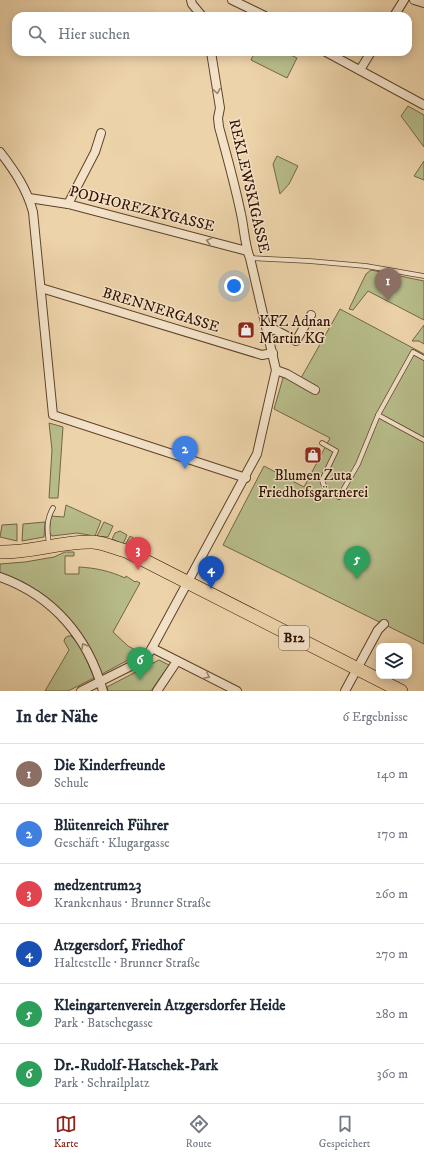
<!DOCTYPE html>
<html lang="de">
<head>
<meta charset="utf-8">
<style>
  body { margin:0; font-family:"IM FELL DW Pica",serif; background:#f2f2f3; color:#1f2937 }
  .controls { position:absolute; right:12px; bottom:12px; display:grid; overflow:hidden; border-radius:8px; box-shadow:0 2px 10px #0003 }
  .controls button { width:36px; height:36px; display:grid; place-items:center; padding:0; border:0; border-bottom:1px solid #e0e1e3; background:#fff; color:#1f2937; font:20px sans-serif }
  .you { position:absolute; left:234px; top:286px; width:14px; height:14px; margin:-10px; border:3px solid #fff; border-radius:50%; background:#1a73e8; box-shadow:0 0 0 6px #1a73e833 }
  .badge { display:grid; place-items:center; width:26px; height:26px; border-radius:50%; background:#8f2418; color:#fff; font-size:13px; font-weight:700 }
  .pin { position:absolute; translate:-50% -33px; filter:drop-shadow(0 1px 2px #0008) }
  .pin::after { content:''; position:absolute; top:21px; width:14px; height:12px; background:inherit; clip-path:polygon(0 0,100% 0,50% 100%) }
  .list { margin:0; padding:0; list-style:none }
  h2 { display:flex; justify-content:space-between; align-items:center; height:52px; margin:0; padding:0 16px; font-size:17px }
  h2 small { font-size:13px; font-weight:400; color:#747a83 }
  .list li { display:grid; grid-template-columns:26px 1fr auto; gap:12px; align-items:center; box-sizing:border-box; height:60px; padding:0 16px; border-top:1px solid #e0e1e3 }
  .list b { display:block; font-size:15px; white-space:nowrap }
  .list p { margin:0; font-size:13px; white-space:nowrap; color:#747a83 }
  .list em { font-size:13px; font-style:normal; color:#747a83 }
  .icon { flex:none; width:22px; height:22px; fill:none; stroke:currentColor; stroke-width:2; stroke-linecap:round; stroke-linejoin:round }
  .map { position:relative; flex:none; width:424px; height:691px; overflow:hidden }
  .search { position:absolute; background:#fff; box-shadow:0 2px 10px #0003; left:12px; right:12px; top:12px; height:44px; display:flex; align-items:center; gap:10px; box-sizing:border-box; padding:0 14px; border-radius:12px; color:#747a83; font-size:15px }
  .sheet { height:412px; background:#fff }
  nav { display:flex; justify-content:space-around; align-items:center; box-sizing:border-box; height:56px; border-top:1px solid #e0e1e3; background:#fff; font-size:11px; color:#747a83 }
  nav a { display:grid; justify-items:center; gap:2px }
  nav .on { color:#8f2418 }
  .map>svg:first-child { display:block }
</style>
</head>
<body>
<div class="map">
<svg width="424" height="691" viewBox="0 0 424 691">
  <rect width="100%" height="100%" fill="#edd3aa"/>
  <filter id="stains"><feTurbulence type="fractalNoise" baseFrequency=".005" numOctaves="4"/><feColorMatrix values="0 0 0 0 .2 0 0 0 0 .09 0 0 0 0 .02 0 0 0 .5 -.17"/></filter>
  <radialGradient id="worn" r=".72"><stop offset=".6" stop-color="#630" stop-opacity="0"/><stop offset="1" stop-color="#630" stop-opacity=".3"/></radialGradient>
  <g fill="#b7bc8a" stroke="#736645">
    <polygon points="255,52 285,52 297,58 287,78 251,60"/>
    <polygon points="408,106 424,115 424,147 401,116"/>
    <polygon points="277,156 298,166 289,184 280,194 273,164"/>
    <polygon points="424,161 424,180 414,176"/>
    <polygon points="371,270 424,281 424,320 368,291 353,310 349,309 366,274"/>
    <polygon points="340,309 424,354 424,644 223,545 264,466 304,487 330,438 274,409 285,371 301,378"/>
    <polygon points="424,325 424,344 419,341 412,341"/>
    <polygon points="49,423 63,427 58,498 49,498 52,450"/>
    <polygon points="66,505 101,521 95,536 77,533 52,536 49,532 51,516 64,517"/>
    <polygon points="45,522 44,537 22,541 23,524"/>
    <polygon points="104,522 113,526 108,537 97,536"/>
    <polygon points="17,524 17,541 0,537 2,525"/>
    <polygon points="120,531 127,535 123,544 112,539 115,533"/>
    <polygon points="130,536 137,540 136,542 138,545 136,551 125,545"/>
    <path d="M65 552H74V556H65V574H79V567C96 568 110 571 125 578L126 576 135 582 136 581 140 583 113 632 128 646 141 653 102 674C97 663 92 651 86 641 66 608 35 586 0 573V564L25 562 54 557Z"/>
    <path d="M68 636H71C83 647 88 664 94 678L68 691H45L69 650 64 641 65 638Z"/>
    <polygon points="159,660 169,665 151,691 108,691 107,687"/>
  </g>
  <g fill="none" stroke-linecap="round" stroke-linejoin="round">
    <g stroke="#5e422a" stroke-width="5.5">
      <g id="lane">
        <polyline points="250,258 309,261 366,266 424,276"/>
        <polyline points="378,415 424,440"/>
        <path d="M322 443 336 451 322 480C324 490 332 493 339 497L358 464 378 415 413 352 424 358"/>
        <path d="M49 544C47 530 46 520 53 508"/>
      </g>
    </g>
    <g stroke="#5e422a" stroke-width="10">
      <g id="street">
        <polyline points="191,0 192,4 202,16"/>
        <polyline points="232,0 265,16"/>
        <polyline points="414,0 424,3"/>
        <polyline points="394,16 404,0"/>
        <polyline points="326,52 424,105"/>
        <polyline points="360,70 371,52"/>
        <path d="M0 152C14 170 27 189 33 212L53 415 246 478"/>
        <polyline points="29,198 68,204 247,251"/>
        <polyline points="68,204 95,152 101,133"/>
        <polyline points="41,288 262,355 273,353"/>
        <polyline points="266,325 296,341 311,315"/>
        <polyline points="276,370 287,374 315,390"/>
        <path d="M0 577C53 596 88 637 103 691"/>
        <polyline points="152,648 237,691"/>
        <path d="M81 691 145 659 152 648 257 454 276 370 250 258C245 247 244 227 241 214 235 185 227 156 219 127L218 118 220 108 211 52"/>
        <polyline points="157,691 177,661"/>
        <polyline points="345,691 378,630 384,624"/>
      </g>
    </g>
    <g stroke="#2f1100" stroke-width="14">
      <path id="primary" d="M0 552C31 553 61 541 93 542 104 543 115 548 126 551L401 691"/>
    </g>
    <use href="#lane" stroke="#f3e2c8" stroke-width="4"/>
    <use href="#street" stroke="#f3e2c8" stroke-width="8"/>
    <use href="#primary" stroke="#edd3aa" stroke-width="13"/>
  </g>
  <defs><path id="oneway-chevron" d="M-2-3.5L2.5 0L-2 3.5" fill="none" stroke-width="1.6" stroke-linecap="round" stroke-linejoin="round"/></defs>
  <g stroke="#9b846e">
    <use href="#oneway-chevron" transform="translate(217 91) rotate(81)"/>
    <use href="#oneway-chevron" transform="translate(209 241) rotate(-165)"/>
    <use href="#oneway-chevron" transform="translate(84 646) rotate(-119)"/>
    <use href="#oneway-chevron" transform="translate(207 676) rotate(26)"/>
  </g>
  <defs>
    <g id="shop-square" transform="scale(0.9)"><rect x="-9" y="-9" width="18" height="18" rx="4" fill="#8f2418" stroke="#f3e2c8"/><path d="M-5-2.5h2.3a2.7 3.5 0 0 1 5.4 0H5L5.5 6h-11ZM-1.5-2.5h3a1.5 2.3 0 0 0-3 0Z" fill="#fff"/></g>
  </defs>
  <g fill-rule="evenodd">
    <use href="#shop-square" x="246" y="330"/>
    <use href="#shop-square" x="313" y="455"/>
  </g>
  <g text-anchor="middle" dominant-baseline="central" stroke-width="3" stroke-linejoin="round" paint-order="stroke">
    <rect fill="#f3e2c8" stroke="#6a503c" stroke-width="1" x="279" y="626" width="30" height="24" rx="3"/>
    <g font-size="14" font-weight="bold" fill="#2f1100">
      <text x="294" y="638">B12</text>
    </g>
    <g font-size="15" fill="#2f1100" stroke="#f3e2c8">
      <text transform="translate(249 186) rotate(77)">REKLEWSKIGASSE</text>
      <text transform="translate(142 209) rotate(14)">PODHOREZKYGASSE</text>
      <text transform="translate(161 310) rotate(17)">BRENNERGASSE</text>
    </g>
    <g font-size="15" fill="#2f1100" stroke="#f3e2c8" text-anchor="start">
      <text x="259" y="321">KFZ Adnan<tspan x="259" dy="17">Martin KG</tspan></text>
      <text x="313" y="475" text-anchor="middle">Blumen Zuta<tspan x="313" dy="17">Friedhofsgärtnerei</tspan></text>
    </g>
  </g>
  <rect width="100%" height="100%" filter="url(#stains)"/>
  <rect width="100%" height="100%" fill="url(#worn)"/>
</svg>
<div class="controls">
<button><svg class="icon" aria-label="layers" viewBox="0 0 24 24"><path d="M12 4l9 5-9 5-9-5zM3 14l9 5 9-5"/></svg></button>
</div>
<div class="you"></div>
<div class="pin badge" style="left:388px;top:301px;background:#8d6e63">1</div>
<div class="pin badge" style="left:185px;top:469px;background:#3f7fe0">2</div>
<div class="pin badge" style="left:138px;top:570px;background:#e0444e">3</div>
<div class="pin badge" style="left:211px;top:589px;background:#1a4fb4">4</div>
<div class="pin badge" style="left:357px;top:579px;background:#2e9e5b">5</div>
<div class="pin badge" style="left:140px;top:680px;background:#2e9e5b">6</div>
<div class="search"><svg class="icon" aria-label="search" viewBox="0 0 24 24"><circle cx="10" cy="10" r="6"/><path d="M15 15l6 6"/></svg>Hier suchen</div>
</div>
<section class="sheet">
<h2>In der Nähe<small>6 Ergebnisse</small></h2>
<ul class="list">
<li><span class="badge" style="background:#8d6e63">1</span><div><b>Die Kinderfreunde</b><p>Schule</p></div><em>140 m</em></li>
<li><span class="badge" style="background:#3f7fe0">2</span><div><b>Blütenreich Führer</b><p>Geschäft · Klugargasse</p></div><em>170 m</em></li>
<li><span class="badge" style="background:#e0444e">3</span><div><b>medzentrum23</b><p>Krankenhaus · Brunner Straße</p></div><em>260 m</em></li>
<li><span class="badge" style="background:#1a4fb4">4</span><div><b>Atzgersdorf, Friedhof</b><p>Haltestelle · Brunner Straße</p></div><em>270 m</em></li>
<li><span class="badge" style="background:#2e9e5b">5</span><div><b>Kleingartenverein Atzgersdorfer Heide</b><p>Park · Batschegasse</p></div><em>280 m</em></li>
<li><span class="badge" style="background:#2e9e5b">6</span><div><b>Dr.-Rudolf-Hatschek-Park</b><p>Park · Schrailplatz</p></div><em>360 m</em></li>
</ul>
</section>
<nav>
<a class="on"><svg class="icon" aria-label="map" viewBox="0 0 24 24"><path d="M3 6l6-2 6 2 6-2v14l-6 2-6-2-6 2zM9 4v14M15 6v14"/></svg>Karte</a>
<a><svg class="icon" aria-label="directions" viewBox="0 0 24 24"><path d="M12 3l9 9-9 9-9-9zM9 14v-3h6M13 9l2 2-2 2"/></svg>Route</a>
<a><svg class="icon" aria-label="saved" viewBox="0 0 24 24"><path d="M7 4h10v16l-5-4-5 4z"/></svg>Gespeichert</a>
</nav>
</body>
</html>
